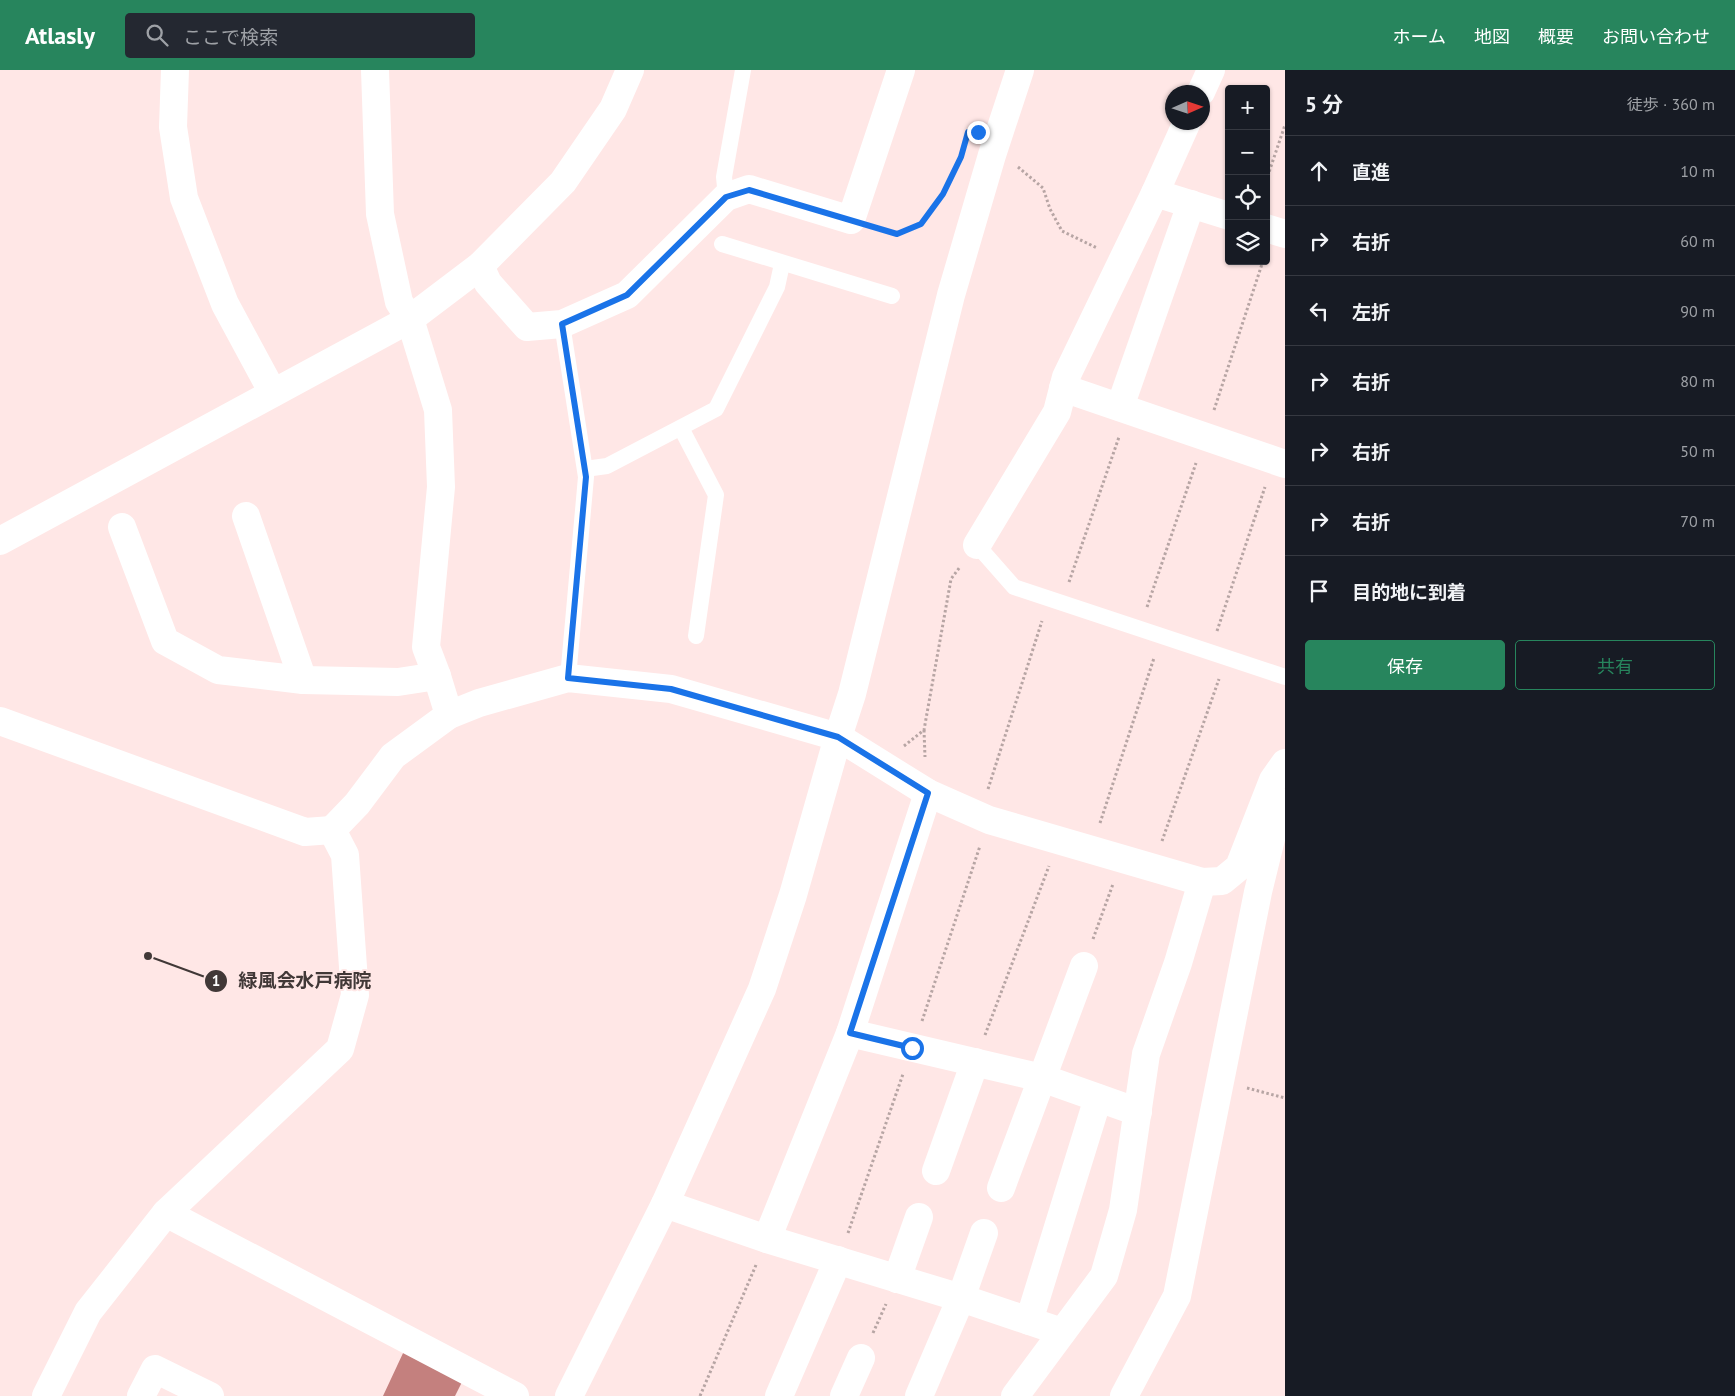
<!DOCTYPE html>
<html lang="ja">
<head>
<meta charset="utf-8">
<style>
  body { margin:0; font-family:"PT Sans","Noto Sans JP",sans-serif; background:#242831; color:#f1f3f6 }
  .controls { position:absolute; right:15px; top:15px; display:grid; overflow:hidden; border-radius:5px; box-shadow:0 1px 4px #0004 }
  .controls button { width:45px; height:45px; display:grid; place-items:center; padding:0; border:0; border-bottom:1px solid #363941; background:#171b24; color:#f1f3f6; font:25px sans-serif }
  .compass { position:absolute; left:1165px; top:15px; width:45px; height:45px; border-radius:50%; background:#171b24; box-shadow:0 1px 4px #0004; rotate:87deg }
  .stop { position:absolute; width:15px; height:15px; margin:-11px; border:4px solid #1a73e8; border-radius:50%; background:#fff }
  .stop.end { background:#1a73e8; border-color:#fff; box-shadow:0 1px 5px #0008 }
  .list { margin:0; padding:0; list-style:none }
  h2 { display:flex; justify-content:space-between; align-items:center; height:65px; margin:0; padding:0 20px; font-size:21px }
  h2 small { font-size:16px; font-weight:400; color:#9ea1a6 }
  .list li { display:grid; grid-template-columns:32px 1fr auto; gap:15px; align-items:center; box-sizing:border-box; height:70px; padding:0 20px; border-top:1px solid #363941 }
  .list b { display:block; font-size:19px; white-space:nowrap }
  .list em { font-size:16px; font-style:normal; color:#9ea1a6 }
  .actions { display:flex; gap:10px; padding:15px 20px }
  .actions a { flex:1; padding:11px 0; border:1px solid #27855d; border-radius:5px; text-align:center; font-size:18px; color:#27855d }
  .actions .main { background:#27855d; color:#fff }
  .icon { flex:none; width:28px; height:28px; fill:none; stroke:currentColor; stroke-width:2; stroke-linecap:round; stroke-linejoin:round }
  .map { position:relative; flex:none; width:1285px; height:1326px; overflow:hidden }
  header { display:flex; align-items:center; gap:30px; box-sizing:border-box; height:70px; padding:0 25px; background:#27855d; color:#fff }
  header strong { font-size:24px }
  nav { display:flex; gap:28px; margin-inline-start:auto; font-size:18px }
  .search { width:350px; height:45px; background:#242831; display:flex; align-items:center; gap:12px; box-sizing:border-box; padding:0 18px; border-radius:5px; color:#9ea1a6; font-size:19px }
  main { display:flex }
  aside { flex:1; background:#171b24 }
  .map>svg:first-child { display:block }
</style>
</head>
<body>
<header>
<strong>Atlasly</strong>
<div class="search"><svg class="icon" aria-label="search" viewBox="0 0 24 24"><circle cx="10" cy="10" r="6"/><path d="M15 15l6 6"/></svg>ここで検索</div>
<nav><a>ホーム</a><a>地図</a><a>概要</a><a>お問い合わせ</a></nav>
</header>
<main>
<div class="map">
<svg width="1285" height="1326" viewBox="0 0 1285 1326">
  <rect width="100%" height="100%" fill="#ffe7e6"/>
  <polygon fill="#c4807e" points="404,1281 463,1310 455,1326 383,1326"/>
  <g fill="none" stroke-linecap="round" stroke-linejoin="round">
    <g stroke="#b7a5a4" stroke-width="3" stroke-dasharray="2.5 2.5" stroke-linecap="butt">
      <polyline points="1018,97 1043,118 1050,139 1062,161 1097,178"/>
      <polyline points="1266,111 1285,55"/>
      <polyline points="877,158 897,165 921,154 943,124 957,95"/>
      <polyline points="1214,340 1263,191"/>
      <polyline points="1069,512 1119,367"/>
      <polyline points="1147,537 1196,393"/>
      <polyline points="1217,561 1265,417"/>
      <polyline points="924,660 925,687"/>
      <polyline points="904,676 924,660 951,509 960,497"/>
      <polyline points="988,719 1042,551"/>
      <polyline points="1100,753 1154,588"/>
      <polyline points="1162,771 1219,609"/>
      <polyline points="1093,869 1113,814"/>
      <polyline points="922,951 980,776"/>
      <polyline points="985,965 1049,796"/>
      <polyline points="1247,1018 1285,1028"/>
      <polyline points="848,1163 903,1004"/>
      <polyline points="873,1263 886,1234"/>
      <polyline points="700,1326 756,1195"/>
    </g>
    <g stroke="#fff" stroke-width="16">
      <polyline points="726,127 724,107 743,0"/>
      <polyline points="722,174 892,226"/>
      <polyline points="562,254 586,407 568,608"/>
      <polyline points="681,358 716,425 696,566"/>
      <polyline points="585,399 607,396 716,339 777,217 782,194"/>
      <polyline points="977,475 1014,517 1285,607"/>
    </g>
    <g stroke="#fff" stroke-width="28">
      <polyline points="175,0 173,57 184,128 225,234 273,323"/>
      <polyline points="375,0 380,144 399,232 410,249 438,340 441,417 426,577 437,606 449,645"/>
      <polyline points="1201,22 1211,0"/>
      <polyline points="1187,52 1155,123 1229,146"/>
      <polyline points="1266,158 1285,164"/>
      <polyline points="480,196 488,213 527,257 562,254 627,225 726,127 749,119 851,150 901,0"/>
      <polyline points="1063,318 1285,394"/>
      <polyline points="1120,337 1191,134"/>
      <polyline points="246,446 303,610"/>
      <polyline points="122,457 165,571 218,600 303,610 398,612 437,606"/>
      <polyline points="0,471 410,249 480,196 563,112 613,39 630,0"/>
      <polyline points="977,475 1057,342 1066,307 1155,123"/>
      <polyline points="838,667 852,624 951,225 992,85 1020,0"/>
      <polyline points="850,963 1042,1008 1138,1042"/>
      <polyline points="936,1101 975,992"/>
      <polyline points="1001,1118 1084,896"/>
      <polyline points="665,1134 767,1169 850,963 928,723"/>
      <polyline points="166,1143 515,1326"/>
      <polyline points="767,1169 961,1228 1062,1262"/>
      <polyline points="897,1209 919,1147"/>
      <polyline points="1029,1251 1098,1028"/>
      <polyline points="46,1326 88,1242 166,1143 340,979 355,925 345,785 332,760 357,734 393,686 449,645 479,633 568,608 671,619 838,667 928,723 989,750 1202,812 1222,811 1239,797 1273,710 1285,693"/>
      <polyline points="141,1326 155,1299 210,1326"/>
      <polyline points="779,1326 838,1190"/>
      <polyline points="844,1326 861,1288"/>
      <polyline points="919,1326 961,1228 984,1163"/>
      <polyline points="1015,1326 1104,1206 1123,1140 1146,984 1178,893 1202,812"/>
      <polyline points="1124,1326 1177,1226 1258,822 1280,732"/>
    </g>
    <g stroke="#fff" stroke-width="28">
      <polyline points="0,651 305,762 332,760"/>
      <polyline points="569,1326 665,1134 762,919 793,825 838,667"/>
    </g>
  </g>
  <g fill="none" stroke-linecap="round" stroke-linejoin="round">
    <polyline stroke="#1a73e8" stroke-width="6" points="912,978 850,963 928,723 838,667 671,619 568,608 586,407 562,254 627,225 726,127 749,120 897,164 921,154 943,124 961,87 968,62 978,62"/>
  </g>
  <path fill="none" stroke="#413837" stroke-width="2" d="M148 886L216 911"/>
  <g fill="#413837" stroke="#ffe7e6" stroke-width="2">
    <circle cx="148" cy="886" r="5"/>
    <circle cx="216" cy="911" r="12"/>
  </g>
  <g font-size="15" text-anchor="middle" font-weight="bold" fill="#fff">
    <text x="216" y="916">1</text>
  </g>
  <g font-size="19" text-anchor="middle" font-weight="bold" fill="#413837" stroke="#ffe7e6" stroke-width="4" stroke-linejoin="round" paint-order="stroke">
    <text x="305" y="917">緑風会水戸病院</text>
  </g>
</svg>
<div class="controls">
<button>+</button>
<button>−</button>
<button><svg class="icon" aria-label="locate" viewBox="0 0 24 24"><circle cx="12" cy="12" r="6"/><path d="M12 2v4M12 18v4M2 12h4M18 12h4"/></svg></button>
<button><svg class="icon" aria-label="layers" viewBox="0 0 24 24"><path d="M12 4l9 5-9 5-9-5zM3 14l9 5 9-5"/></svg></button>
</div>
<svg class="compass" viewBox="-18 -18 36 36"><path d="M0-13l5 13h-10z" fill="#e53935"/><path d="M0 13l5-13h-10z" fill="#9ea1a6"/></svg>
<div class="stop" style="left:912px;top:978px"></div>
<div class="stop end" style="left:978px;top:62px"></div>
</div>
<aside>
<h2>5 分<small>徒歩 · 360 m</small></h2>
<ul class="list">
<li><svg class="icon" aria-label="ahead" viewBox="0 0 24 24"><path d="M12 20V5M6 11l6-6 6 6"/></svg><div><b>直進</b></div><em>10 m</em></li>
<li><svg class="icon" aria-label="right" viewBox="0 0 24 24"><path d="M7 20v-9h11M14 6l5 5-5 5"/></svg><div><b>右折</b></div><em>60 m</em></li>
<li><svg class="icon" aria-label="left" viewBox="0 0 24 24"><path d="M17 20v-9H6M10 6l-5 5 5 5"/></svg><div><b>左折</b></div><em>90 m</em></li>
<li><svg class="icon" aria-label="right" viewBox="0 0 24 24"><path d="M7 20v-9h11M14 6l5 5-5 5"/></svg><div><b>右折</b></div><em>80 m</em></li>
<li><svg class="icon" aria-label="right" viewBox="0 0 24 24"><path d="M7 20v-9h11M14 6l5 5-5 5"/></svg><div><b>右折</b></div><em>50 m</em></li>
<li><svg class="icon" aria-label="right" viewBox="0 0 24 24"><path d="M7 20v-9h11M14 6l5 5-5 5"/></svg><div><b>右折</b></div><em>70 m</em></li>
<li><svg class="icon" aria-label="arrive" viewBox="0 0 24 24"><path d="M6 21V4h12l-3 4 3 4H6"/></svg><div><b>目的地に到着</b></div></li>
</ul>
<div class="actions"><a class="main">保存</a><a>共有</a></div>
</aside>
</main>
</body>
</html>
